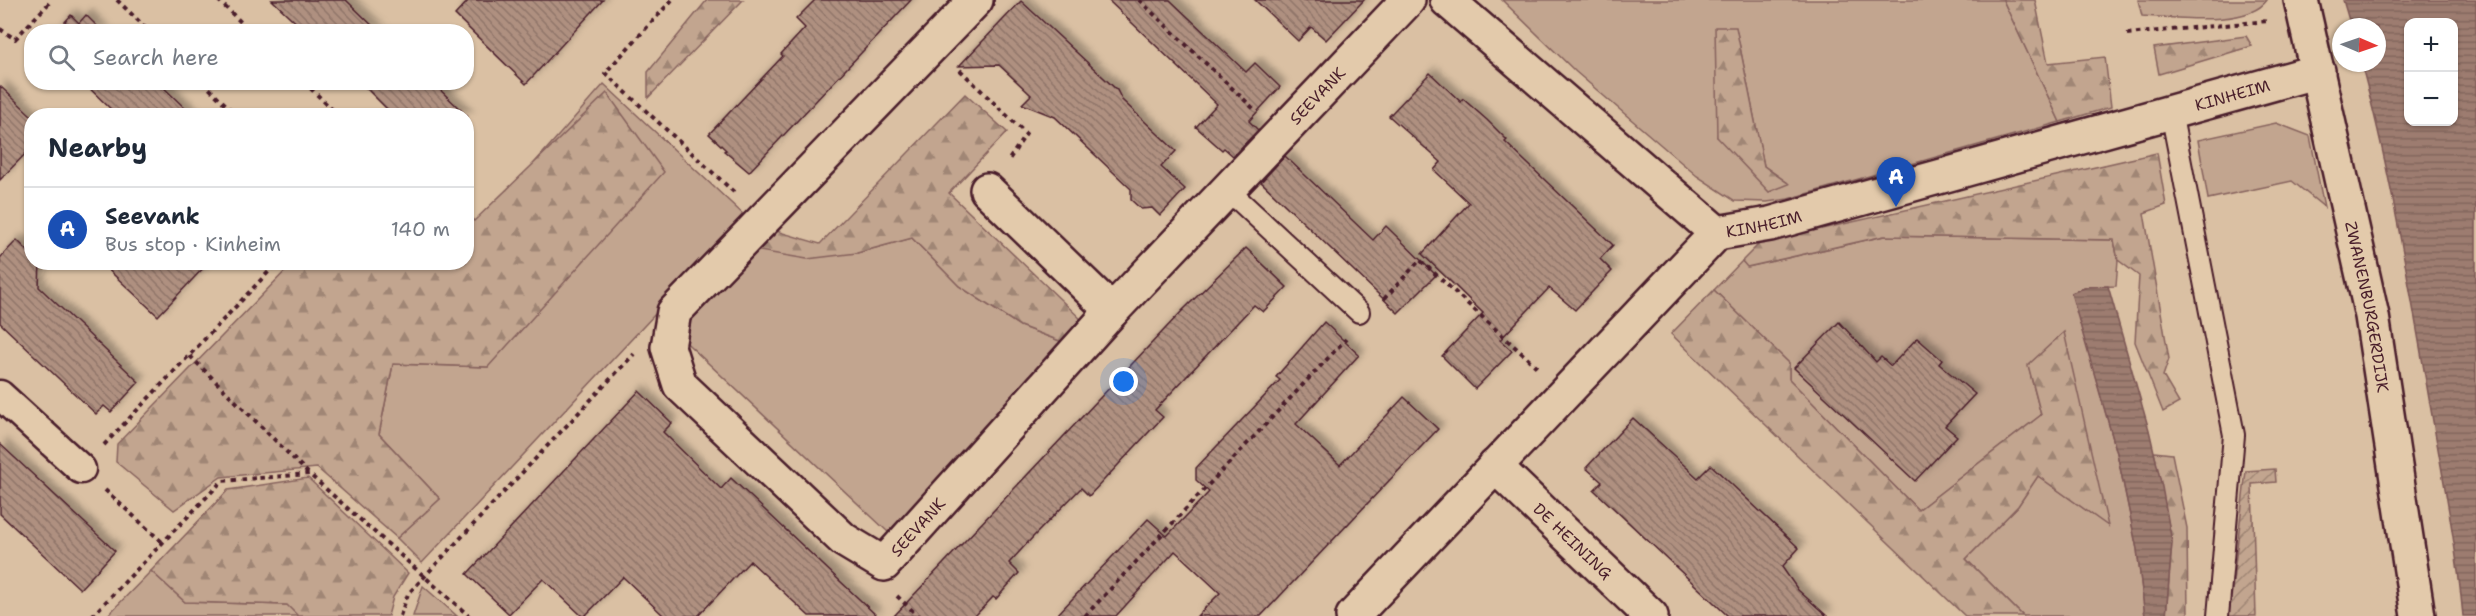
<!DOCTYPE html>
<html lang="en">
<head>
<meta charset="utf-8">
<style>
  body { margin:0; font-family:"Shantell Sans",sans-serif; background:#f2f2f3; color:#1f2937 }
  .controls { position:absolute; right:18px; top:18px; display:grid; overflow:hidden; border-radius:12px; box-shadow:0 2px 4px #0004 }
  .controls button { width:54px; height:54px; display:grid; place-items:center; padding:0; border:0; border-bottom:2px solid #e0e1e3; background:#fff; color:#1f2937; font:30px sans-serif }
  .compass { position:absolute; left:2332px; top:18px; width:54px; height:54px; border-radius:50%; background:#fff; box-shadow:0 2px 4px #0004; rotate:92deg }
  .you { position:absolute; left:1124px; top:382px; width:21px; height:21px; margin:-15px; border:4px solid #fff; border-radius:50%; background:#1a73e8; box-shadow:0 0 0 9px #1a73e833 }
  .badge { display:grid; place-items:center; width:39px; height:39px; border-radius:50%; background:#d1495b; color:#fff; font-size:20px; font-weight:700 }
  .pin { position:absolute; translate:-50% -50px; filter:drop-shadow(0 2px 3px #0008) }
  .pin::after { content:''; position:absolute; top:32px; width:21px; height:18px; background:inherit; clip-path:polygon(0 0,100% 0,50% 100%) }
  .list { margin:0; padding:0; list-style:none }
  h2 { display:flex; justify-content:space-between; align-items:center; height:78px; margin:0; padding:0 24px; font-size:26px }
  h2 small { font-size:20px; font-weight:400; color:#747a83 }
  .list li { display:grid; grid-template-columns:39px 1fr auto; gap:18px; align-items:center; box-sizing:border-box; height:84px; padding:0 24px; border-top:2px solid #e0e1e3 }
  .list b { display:block; font-size:22px; white-space:nowrap }
  .list p { margin:0; font-size:20px; white-space:nowrap; color:#747a83 }
  .list em { font-size:20px; font-style:normal; color:#747a83 }
  .icon { flex:none; width:33px; height:33px; fill:none; stroke:currentColor; stroke-width:2; stroke-linecap:round; stroke-linejoin:round }
  .map { position:relative; flex:none; width:2476px; height:616px; overflow:hidden }
  .search { position:absolute; background:#fff; box-shadow:0 2px 4px #0004; left:24px; top:24px; width:450px; height:66px; display:flex; align-items:center; gap:15px; box-sizing:border-box; padding:0 21px; border-radius:24px; color:#747a83; font-size:22px }
  .panel { position:absolute; background:#fff; box-shadow:0 2px 4px #0004; left:24px; top:108px; width:450px; height:162px; border-radius:24px }
  .map>svg:first-child { display:block }
</style>
</head>
<body>
<div class="map">
<svg width="2476" height="616" viewBox="0 0 2476 616">
  <defs>
    <pattern id="forest-firs" width="22" height="20" patternUnits="userSpaceOnUse" patternTransform="scale(1.5)"><rect width="22" height="20" fill="#c2a58f"/><path d="M5 1l3.5 6h-7zM16 11l3.5 6h-7z" fill="#a08675"/></pattern>
    <pattern id="garden-furrows" width="10" height="10" patternUnits="userSpaceOnUse" patternTransform="scale(1.5)"><rect width="10" height="10" fill="#c2a58f"/><path d="M-1 1l2-2M0 10L10 0M9 11l2-2" fill="none" stroke="#a08675"/></pattern>
    <pattern id="water-rules" width="6" height="5" patternUnits="userSpaceOnUse" patternTransform="scale(1.5)"><rect width="6" height="5" fill="#9d7c70"/><path d="M0 2.5h6" fill="none" stroke="#82655c"/></pattern>
    <pattern id="building-back-hatch" width="6" height="6" patternUnits="userSpaceOnUse" patternTransform="scale(1.5)"><rect width="6" height="6" fill="#af9080"/><path d="M-1 5l2 2M0 0l6 6M5-1l2 2" fill="none" stroke="#907569"/></pattern>
    <filter id="shadow"><feDropShadow dx="5.5" dy="-5.5" stdDeviation="3" flood-color="#0004"/></filter>
  </defs>
  <rect width="100%" height="100%" fill="#dac0a3"/>
  <filter id="ink" filterUnits="userSpaceOnUse"><feTurbulence type="fractalNoise" baseFrequency=".0167" numOctaves="2"/><feDisplacementMap in="SourceGraphic" scale="12" xChannelSelector="R" yChannelSelector="G"/><feConvolveMatrix kernelMatrix="1 2 1 2 8 2 1 2 1" color-interpolation-filters="sRGB"/></filter>
  <g filter="url(#ink)">
    <g fill="#c2a58f" stroke="#86625d" stroke-width="1.5" fill-rule="evenodd">
      <path d="M1502 0H2003L2060 122 1788 199 1767 202 1735 201 1697 176 1576 72ZM1736 28 1764 166 1788 183 1717 137Z"/>
      <path d="M2138 0H2267C2248 28 2172 17 2142 16Z"/>
      <polygon points="604,84 746,217 422,563 397,538 440,499 379,434 393,364 488,367 467,239"/>
      <polygon points="2276,123 2310,136 2324,207 2292,181 2208,199 2198,140"/>
      <polygon points="1884,236 2114,240 2118,260 2116,286 2087,287 2072,293 2117,453 2137,549 2145,616 2023,616 1966,559 2018,506 2038,476 2107,525 2028,366 2041,415 1918,510 1789,379 1789,363 1714,290 1742,261 1748,267"/>
      <polygon points="912,238 959,286 1020,326 1068,344 888,532 675,332 754,250 857,253"/>
      <polygon points="151,571 185,602 288,605 298,616 107,616"/>
      <polygon points="423,586 457,616 413,616"/>
    </g>
    <g fill="url(#forest-firs)" stroke="#86625d" stroke-width="1.5">
      <polygon points="707,0 743,0 648,98 648,72"/>
      <polygon points="2003,0 2035,0 2048,63 2105,57 2111,107 2060,122"/>
      <polygon points="1715,27 1736,27 1764,166 1789,184 1769,192 1717,137"/>
      <polygon points="2246,36 2252,46 2159,74 2154,48"/>
      <polygon points="607,93 664,172 488,367 393,364 379,434 440,499 397,538 317,468 221,477 174,510 116,462 117,444 293,263 466,262 467,214 474,221"/>
      <polygon points="965,94 1007,132 949,193 1083,321 1068,344 1020,326 959,286 912,238 857,253 807,259 754,250 773,230 820,244"/>
      <polygon points="2157,153 2166,205 2144,213 2169,359 2163,376 2179,403 2163,412 2135,342 2139,276 2118,260 2114,240 1884,236 1747,267 1742,261 1760,243"/>
      <polygon points="1714,290 1789,363 1789,379 1918,510 2041,415 2028,365 2064,332 2108,526 2038,476 2018,506 1966,559 2023,616 1965,616 1671,334"/>
      <polygon points="2154,452 2172,454 2187,528 2188,616 2166,616 2172,542"/>
      <polygon points="308,478 408,573 393,597 388,616 298,616 287,605 185,602 151,571 228,490"/>
    </g>
    <polygon fill="url(#garden-furrows)" stroke="#86625d" stroke-width="1.5" points="2275,469 2276,482 2252,484 2256,616 2229,616 2246,471"/>
    <g fill="url(#water-rules)" stroke="#7c5754" stroke-width="1.5" fill-rule="evenodd">
      <path d="M2343 0H2476V616H2463C2456 539 2440 463 2427 387 2408 279 2390 169 2361 63H2377V27H2351ZM2408 22H2454V122H2408Z"/>
      <polygon points="2108,286 2149,430 2162,487 2172,542 2166,616 2145,616 2137,549 2117,453 2071,293 2087,287"/>
    </g>
    <g fill="url(#building-back-hatch)" stroke="#4a1f2b" stroke-width="1.5" filter="url(#shadow)">
      <polygon points="272,0 346,0 379,32 306,32"/>
      <polygon points="469,0 603,0 526,84 455,15"/>
      <polygon points="815,0 911,0 749,172 724,151 726,150 709,134 783,56 781,54 805,28 796,19"/>
      <polygon points="1108,0 1170,0 1246,72 1255,63 1280,87 1249,121 1258,130 1233,156 1224,148 1222,150 1196,127 1217,104"/>
      <polygon points="1255,0 1364,0 1326,40 1311,27 1298,41"/>
      <polygon points="1021,1 1117,90 1122,100 1176,151 1161,167 1185,189 1160,216 1152,208 1141,209 1131,200 1131,189 1055,117 1022,104 1031,95 999,65 959,66"/>
      <polygon points="71,15 79,23 86,15 103,32 56,32"/>
      <polygon points="1430,73 1461,102 1463,99 1487,120 1507,140 1505,142 1613,245 1600,259 1612,271 1575,310 1549,288 1500,340 1512,351 1475,389 1442,356 1483,313 1422,254 1469,203 1434,170 1441,162 1389,116"/>
      <polygon points="83,82 158,82 193,116 118,116"/>
      <polygon points="360,82 432,82 467,116 394,116"/>
      <polygon points="0,86 32,116 32,147 0,180"/>
      <polygon points="1285,156 1373,240 1386,226 1436,275 1398,313 1261,182"/>
      <polygon points="17,240 32,255 32,262 40,263 39,287 139,382 111,412 104,406 96,414 0,323 0,258"/>
      <polygon points="1246,248 1287,287 1263,312 1254,305 1155,410 1163,417 1089,496 1081,488 1033,537 1009,563 1019,573 996,599 993,597 975,616 894,616 1182,311"/>
      <polygon points="100,262 209,262 158,316"/>
      <polygon points="1324,322 1359,355 1296,424 1340,465 1404,397 1438,429 1261,616 1197,616 1220,593 1175,551 1116,616 1056,616 1148,519 1167,536 1209,492 1196,480 1196,468 1280,380 1276,377"/>
      <polygon points="1839,322 1876,362 1881,357 1891,366 1917,338 1942,360 1939,364 1975,394 1945,426 1957,436 1915,481 1794,368"/>
      <polygon points="639,391 672,423 663,432 721,489 731,478 877,616 809,616 750,561 698,616 664,616 623,577 585,616 582,616 543,579 509,614 467,574"/>
      <polygon points="1633,418 1698,478 1711,465 1799,548 1782,567 1798,590 1827,616 1728,616 1594,490 1602,482 1586,468"/>
      <polygon points="0,444 115,551 80,589 0,514"/>
    </g>
    <g fill="none" stroke-linecap="round" stroke-linejoin="round">
      <g stroke="#4a1f2b" stroke-width="24">
        <g id="service">
          <polyline points="2171,112 2234,435 2218,616"/>
          <polyline points="1228,190 1359,312"/>
        </g>
      </g>
      <g stroke="#4a1f2b" stroke-width="33">
        <polyline id="pedestrian" points="0,395 81,469"/>
      </g>
      <g stroke="#4a1f2b" stroke-width="38">
        <g id="minor">
          <path id="s1" d="M976 0 674 312 668 347 680 385 844 540 884 564 1112 311 1408 0"/>
          <polyline points="1447,0 1717,233"/>
          <polyline points="987,190 1112,311"/>
          <path id="s2" d="M1495 466 1651 616"/>
          <path id="s3" d="M1353 616 1717 233 1770 224 2318 71"/>
        </g>
      </g>
      <g stroke="#4a1f2b" stroke-width="38">
        <g id="tertiary">
          <path id="s4" d="M2301 0 2372 316 2418 616"/>
        </g>
      </g>
      <g stroke="#4a1f2b" stroke-width="4" stroke-dasharray="4.5 4.5" stroke-linecap="butt">
        <polyline points="117,0 150,32"/>
        <polyline points="218,0 251,32"/>
        <polyline points="672,0 605,73 736,194"/>
        <polyline points="1139,0 1254,109"/>
        <polyline points="0,29 15,39 52,0"/>
        <polyline points="2127,34 2268,21"/>
        <polyline points="960,70 1026,134 1008,161"/>
        <polyline points="203,82 237,116"/>
        <polyline points="304,82 339,116"/>
        <polyline points="1384,299 1420,260 1539,369"/>
        <polyline points="190,356 308,473"/>
        <polyline points="104,445 278,262"/>
        <polyline points="105,490 162,542"/>
        <polyline points="897,596 918,616"/>
        <polyline points="92,616 222,481 309,474 469,616"/>
        <polyline points="400,616 408,594 634,354"/>
        <polyline points="1085,616 1346,339"/>
      </g>
      <use href="#service" stroke="#e3caab" stroke-width="20"/>
      <use href="#pedestrian" stroke="#e3caab" stroke-width="28"/>
      <use href="#minor" stroke="#e3caab" stroke-width="33"/>
      <use href="#tertiary" stroke="#e3caab" stroke-width="33"/>
    </g>
  </g>
  <g text-anchor="middle" dominant-baseline="central" stroke-width="5" stroke-linejoin="round" paint-order="stroke">
    <g font-size="16" fill="#4a1f2b" stroke="#e3caab">
      <text stroke="none"><textPath href="#s1" startOffset="1420">SEEVANK</textPath></text>
      <text stroke="none"><textPath href="#s3" startOffset="1062">KINHEIM</textPath></text>
      <text stroke="none"><textPath href="#s3" startOffset="576">KINHEIM</textPath></text>
      <text stroke="none"><textPath href="#s4" startOffset="314">ZWANENBURGERDIJK</textPath></text>
      <text stroke="none"><textPath href="#s1" startOffset="832">SEEVANK</textPath></text>
      <text stroke="none"><textPath href="#s2" startOffset="108">DE HEINING</textPath></text>
    </g>
  </g>
</svg>
<div class="controls">
<button>+</button>
<button>−</button>
</div>
<svg class="compass" viewBox="-18 -18 36 36"><path d="M0-13l5 13h-10z" fill="#e53935"/><path d="M0 13l5-13h-10z" fill="#747a83"/></svg>
<div class="you"></div>
<div class="pin badge" style="left:1896px;top:207px;background:#1a4fb4">A</div>
<div class="search"><svg class="icon" aria-label="search" viewBox="0 0 24 24"><circle cx="10" cy="10" r="6"/><path d="M15 15l6 6"/></svg>Search here</div>
<section class="panel">
<h2>Nearby<small></small></h2>
<ul class="list">
<li><span class="badge" style="background:#1a4fb4">A</span><div><b>Seevank</b><p>Bus stop · Kinheim</p></div><em>140 m</em></li>
</ul>
</section>
</div>
</body>
</html>
